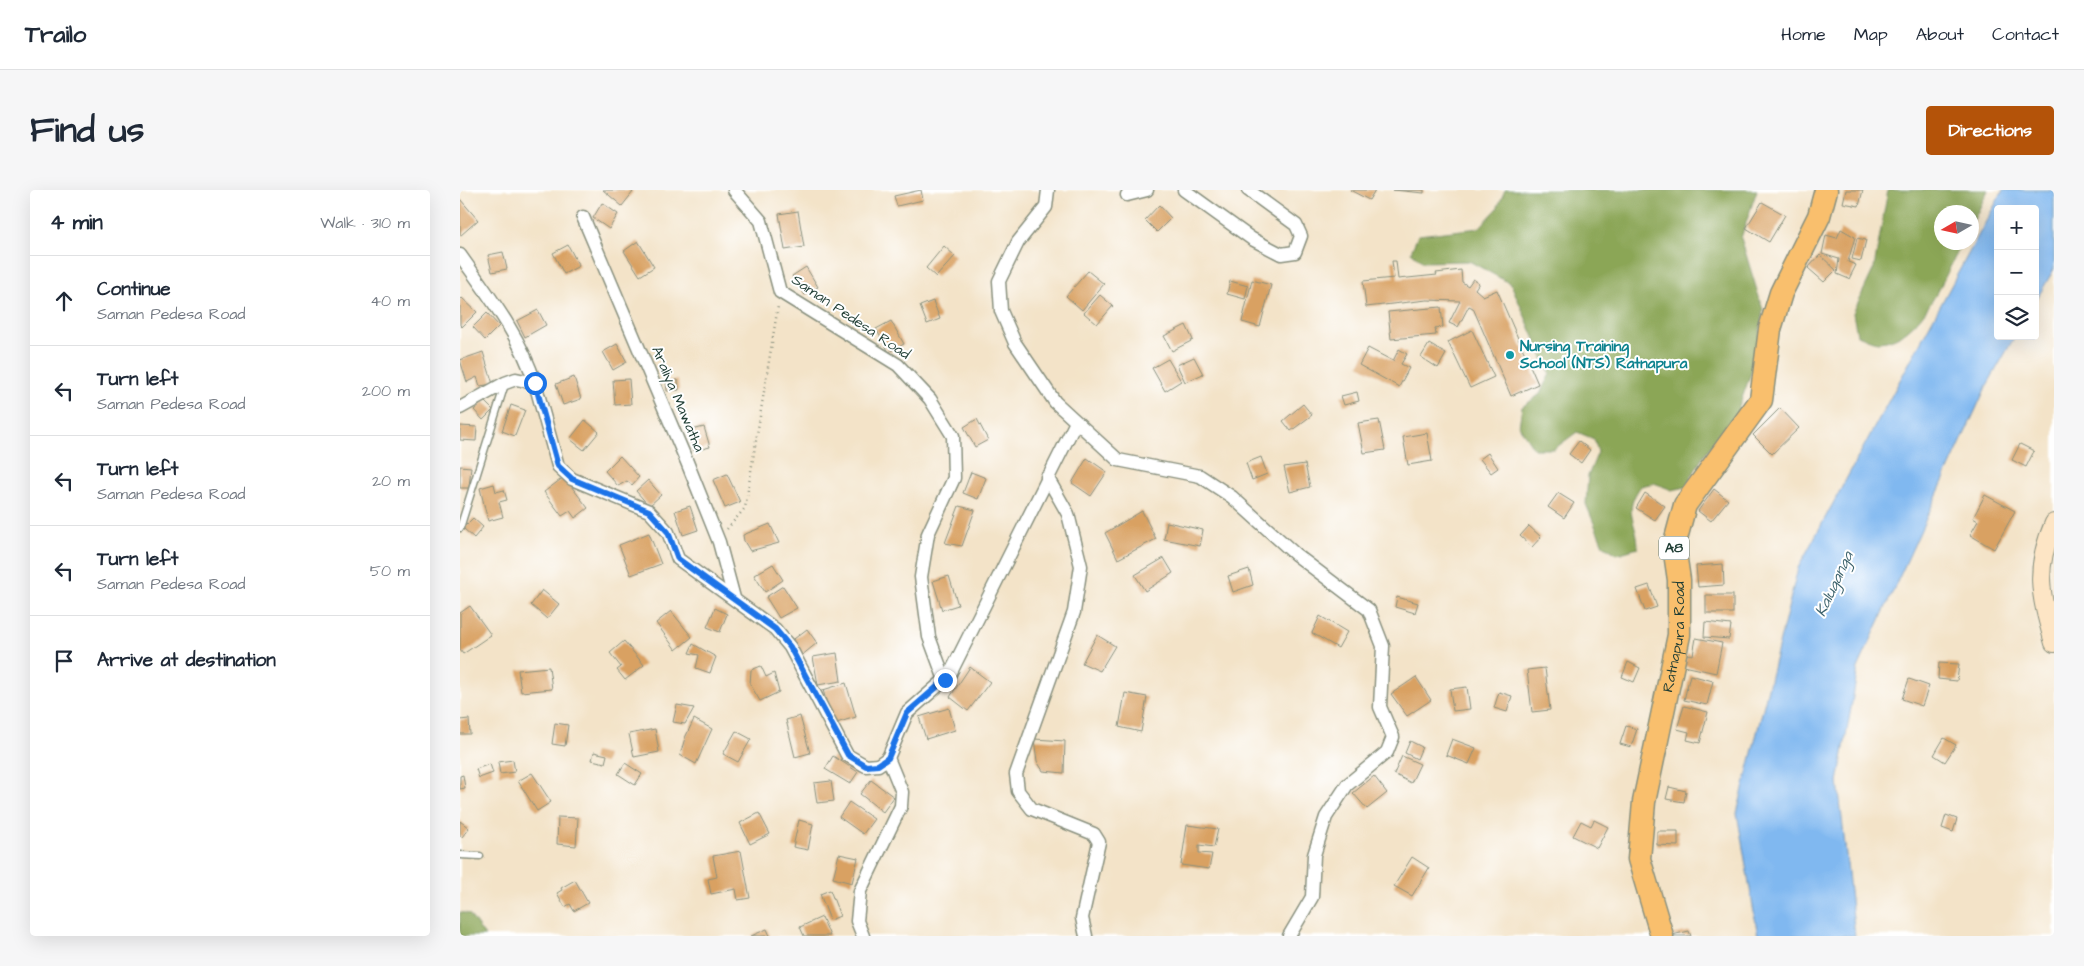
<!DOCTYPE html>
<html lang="en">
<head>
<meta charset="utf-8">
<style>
  body { margin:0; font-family:"Architects Daughter",sans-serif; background:#f6f6f7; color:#1f2937 }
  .controls { position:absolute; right:15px; top:15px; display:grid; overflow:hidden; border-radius:5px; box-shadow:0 5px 20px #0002 }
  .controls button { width:45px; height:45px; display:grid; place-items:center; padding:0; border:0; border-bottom:1px solid #e0e1e3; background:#fff; color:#1f2937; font:25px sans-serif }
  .compass { position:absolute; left:1474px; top:15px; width:45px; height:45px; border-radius:50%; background:#fff; box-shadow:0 5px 20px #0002; rotate:261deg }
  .stop { position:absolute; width:15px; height:15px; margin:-11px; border:4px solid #1a73e8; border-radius:50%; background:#fff }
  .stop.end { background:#1a73e8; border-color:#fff; box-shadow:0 1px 5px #0008 }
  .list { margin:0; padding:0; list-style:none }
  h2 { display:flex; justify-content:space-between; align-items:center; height:65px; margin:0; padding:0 20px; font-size:21px }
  h2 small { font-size:16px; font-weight:400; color:#747a83 }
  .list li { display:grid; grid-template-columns:32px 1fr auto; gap:15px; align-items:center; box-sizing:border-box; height:90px; padding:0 20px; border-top:1px solid #e0e1e3 }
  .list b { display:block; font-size:19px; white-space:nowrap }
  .list p { margin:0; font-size:16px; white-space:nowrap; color:#747a83 }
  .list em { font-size:16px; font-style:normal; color:#747a83 }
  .icon { flex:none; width:28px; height:28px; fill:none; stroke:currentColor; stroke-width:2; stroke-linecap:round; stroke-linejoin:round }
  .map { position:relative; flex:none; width:1594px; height:746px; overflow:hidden; border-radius:5px }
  header { display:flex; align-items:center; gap:30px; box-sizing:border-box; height:70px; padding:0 25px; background:#fff; border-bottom:1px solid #e0e1e3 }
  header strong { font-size:24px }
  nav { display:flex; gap:28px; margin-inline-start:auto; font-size:18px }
  .intro { display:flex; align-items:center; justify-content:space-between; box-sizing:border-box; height:120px; padding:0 30px }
  h1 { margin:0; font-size:35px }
  .button { padding:12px 22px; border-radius:5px; background:#b45309; color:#fff; font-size:18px; font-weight:700 }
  main { display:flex; gap:30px; padding:0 30px }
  aside { flex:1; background:#fff; border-radius:5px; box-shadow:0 5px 20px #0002 }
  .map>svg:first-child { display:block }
</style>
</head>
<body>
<header>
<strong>Trailo</strong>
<nav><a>Home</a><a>Map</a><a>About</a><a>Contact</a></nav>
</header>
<div class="intro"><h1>Find us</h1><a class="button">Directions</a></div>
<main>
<aside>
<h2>4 min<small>Walk · 310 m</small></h2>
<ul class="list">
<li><svg class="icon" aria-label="ahead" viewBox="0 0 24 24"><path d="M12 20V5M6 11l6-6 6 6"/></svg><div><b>Continue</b><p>Saman Pedesa Road</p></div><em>40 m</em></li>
<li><svg class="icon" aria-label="left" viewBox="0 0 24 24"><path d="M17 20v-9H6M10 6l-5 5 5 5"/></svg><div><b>Turn left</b><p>Saman Pedesa Road</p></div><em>200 m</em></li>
<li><svg class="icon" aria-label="left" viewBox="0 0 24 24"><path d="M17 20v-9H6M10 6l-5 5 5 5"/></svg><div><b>Turn left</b><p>Saman Pedesa Road</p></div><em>20 m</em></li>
<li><svg class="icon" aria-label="left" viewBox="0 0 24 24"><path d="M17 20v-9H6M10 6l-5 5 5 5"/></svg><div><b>Turn left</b><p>Saman Pedesa Road</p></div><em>50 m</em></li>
<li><svg class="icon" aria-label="arrive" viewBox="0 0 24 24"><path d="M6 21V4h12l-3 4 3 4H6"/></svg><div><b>Arrive at destination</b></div></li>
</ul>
</aside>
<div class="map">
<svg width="1594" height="746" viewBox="0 0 1594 746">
  <rect width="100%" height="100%" fill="#fff"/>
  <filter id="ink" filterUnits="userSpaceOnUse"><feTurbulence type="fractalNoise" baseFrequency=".02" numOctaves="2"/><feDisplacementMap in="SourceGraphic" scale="10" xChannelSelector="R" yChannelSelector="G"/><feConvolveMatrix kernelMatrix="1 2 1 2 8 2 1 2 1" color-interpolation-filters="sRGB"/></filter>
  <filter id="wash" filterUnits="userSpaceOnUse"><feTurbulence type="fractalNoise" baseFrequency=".0096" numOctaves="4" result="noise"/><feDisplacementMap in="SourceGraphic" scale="20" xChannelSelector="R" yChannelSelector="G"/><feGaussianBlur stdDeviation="1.12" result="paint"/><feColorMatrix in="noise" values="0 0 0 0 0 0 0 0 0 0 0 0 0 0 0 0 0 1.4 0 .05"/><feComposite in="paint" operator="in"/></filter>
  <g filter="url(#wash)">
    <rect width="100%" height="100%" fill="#f3e3c8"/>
    <g fill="#8ba657" stroke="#557246">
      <path d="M1045 0H1297L1281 48 1303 120 1296 169 1276 225 1243 266 1226 297 1212 300 1194 293 1181 296C1161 323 1178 331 1178 358L1157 364 1143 355 1126 314 1128 286 1138 262 1134 249 1117 242 1094 259H1074L1059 236 1062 217 1079 205 1090 184 1051 94 1009 71 963 72 951 62 958 45 1019 38 1037 19Z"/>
      <path d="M1428 0H1528L1512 34V22H1482V52L1502 53C1485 85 1462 150 1419 152 1412 152 1404 147 1397 145L1393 123 1414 78Z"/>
      <polygon points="0,722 9,724 25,746 0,746"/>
    </g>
    <polygon fill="#80b8f0" stroke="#507a92" points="1543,0 1594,0 1594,79 1575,112 1575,19 1538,19 1538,146 1555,146 1526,197 1398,478 1378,592 1395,746 1298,746 1277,623 1338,378"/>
    <g id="blocks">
      <g fill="#d9a162">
        <polygon points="143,0 170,0 173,2 162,16"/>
        <polygon points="461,0 463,10 437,16 434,6"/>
        <polygon points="890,0 915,0 909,10"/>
        <polygon points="933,0 964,0 964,3"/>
        <polygon points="1386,0 1403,0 1399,16 1383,13"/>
        <polygon points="0,9 18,30 0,46"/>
        <polygon points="1302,12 1325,25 1309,52 1286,38"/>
        <polygon points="142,13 158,24 149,39 133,28"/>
        <polygon points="699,15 711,28 697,42 685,30"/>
        <polygon points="338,21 344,57 325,60 319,24"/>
        <polygon points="1381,39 1395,47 1388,72 1396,75 1389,89 1377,84 1379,69 1362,64 1366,45 1377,48"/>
        <polygon points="1397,48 1406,50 1401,71 1392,69"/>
        <polygon points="178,51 194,77 180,86 164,61"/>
        <polygon points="108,55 119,76 104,84 93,63"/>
        <polygon points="484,56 495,66 476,87 466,78"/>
        <polygon points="43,62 47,79 32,82 28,65"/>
        <polygon points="1360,65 1376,80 1364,92 1348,78"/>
        <polygon points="932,71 936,71 938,89 977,85 976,83 1001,80 1002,92 1008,96 1013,89 1019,93 1015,99 1023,106 1037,100 1078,194 1051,206 1013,118 1009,116 998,137 989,133 1000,111 967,110 906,117 903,91 934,88"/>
        <polygon points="346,77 358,97 345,105 332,86"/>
        <polygon points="628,81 644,94 622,120 606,106"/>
        <polygon points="792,90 811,95 800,137 782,132"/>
        <polygon points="770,91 788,96 785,109 767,104"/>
        <polygon points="640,105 653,116 637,134 624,123"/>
        <polygon points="2,108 17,122 2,137 0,135 0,110"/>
        <polygon points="473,111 480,129 467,134 460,116"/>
        <polygon points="981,117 983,137 975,138 976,145 931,149 928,122"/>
        <polygon points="78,120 86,135 65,147 57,131"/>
        <polygon points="27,123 39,136 25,150 13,137"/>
        <polygon points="431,131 444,154 429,162 416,139"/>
        <polygon points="726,135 733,150 712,161 704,146"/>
        <polygon points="1012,140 1034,187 1010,198 988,152"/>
        <polygon points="157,154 167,172 153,180 143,162"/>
        <polygon points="969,154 986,164 978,178 961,167"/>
        <polygon points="908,158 933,171 939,159 947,164 941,174 949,178 939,197 899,175"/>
        <polygon points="23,162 33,194 20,196 17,187 7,192 0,170"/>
        <polygon points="734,167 743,184 725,192 717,175"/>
        <polygon points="708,169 721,191 705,201 692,178"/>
        <polygon points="114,187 121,209 103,215 96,194"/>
        <polygon points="169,189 171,214 155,215 153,190"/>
        <polygon points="218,190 219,200 207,201 206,191"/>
        <polygon points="897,202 899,211 884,215 881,206"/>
        <polygon points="24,211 33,220 23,230 14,220"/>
        <polygon points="843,214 852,225 831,241 823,231"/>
        <polygon points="51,215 65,220 55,246 42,241"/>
        <polygon points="1320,218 1339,238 1312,264 1293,245"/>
        <polygon points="517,229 528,250 515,257 504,237"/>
        <polygon points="125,230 139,242 124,260 110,249"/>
        <polygon points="919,230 925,260 904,263 898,233"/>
        <polygon points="0,236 17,237 16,251 0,250"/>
        <polygon points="244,237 250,257 234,261 228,241"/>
        <polygon points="967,243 972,271 948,275 943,247"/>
        <polygon points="1119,251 1130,260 1121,273 1109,264"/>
        <polygon points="1560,254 1574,261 1566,277 1552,270"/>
        <polygon points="1028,263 1038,278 1031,283 1020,269"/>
        <polygon points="160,266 179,287 172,295 167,291 158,296 145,281"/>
        <polygon points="801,267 807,284 792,290 786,273"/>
        <polygon points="627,268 647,282 631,306 612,293"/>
        <polygon points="845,274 850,297 830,302 824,277"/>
        <polygon points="0,276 11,277 9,298 0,298"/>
        <polygon points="511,282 526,288 518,309 503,303"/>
        <polygon points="267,284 280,312 265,318 253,290"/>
        <polygon points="104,287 128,318 115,328 110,321 102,326 84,302"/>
        <polygon points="188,290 201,305 189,316 176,301"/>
        <polygon points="34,294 36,302 44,300 47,310 39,312 43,327 28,331 20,298"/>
        <polygon points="1254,299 1268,310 1251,331 1238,321"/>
        <polygon points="1098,303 1114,313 1104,328 1088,317"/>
        <polygon points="1185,303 1205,316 1195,330 1176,318"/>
        <polygon points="1525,305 1555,321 1534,359 1510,345 1518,331 1513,328"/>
        <polygon points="230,316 238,340 223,345 215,321"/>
        <polygon points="499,316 515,320 502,356 485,353"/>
        <polygon points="682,321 696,349 658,369 645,343"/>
        <polygon points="13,328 23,337 14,348 3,338"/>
        <polygon points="707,332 743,340 740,356 704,349"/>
        <polygon points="310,334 319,353 290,361 284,351 283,345"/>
        <polygon points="1069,336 1081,347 1072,357 1060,346"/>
        <polygon points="189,343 201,374 171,385 159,355"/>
        <polygon points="704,368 713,383 685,401 675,385"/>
        <polygon points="313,374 323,390 305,402 294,385"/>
        <polygon points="1263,374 1264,395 1238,397 1236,376"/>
        <polygon points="789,379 793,395 773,402 768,386"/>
        <polygon points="489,386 498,415 482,420 473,391"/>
        <polygon points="1189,395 1197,417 1185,421 1177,399"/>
        <polygon points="323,396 337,418 319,428 306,407"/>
        <polygon points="82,400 99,414 87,429 71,415"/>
        <rect x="1246" y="405" width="27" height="18"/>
        <polygon points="937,407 958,413 955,423 935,417"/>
        <polygon points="10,416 31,445 3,464 0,460 0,423"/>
        <polygon points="255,418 267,424 260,442 247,437"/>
        <polygon points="211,421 232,447 216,460 196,433"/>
        <polygon points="860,426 887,442 878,458 852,443"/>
        <polygon points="1245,432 1271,435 1269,449 1244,447"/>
        <polygon points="347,439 357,453 341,466 330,452"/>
        <polygon points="637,445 655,456 640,481 622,473"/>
        <polygon points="1236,448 1262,453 1256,483 1224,476 1227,464 1233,465"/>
        <polygon points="164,451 184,475 165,490 157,480 161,477 150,463"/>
        <polygon points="233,454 256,467 250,483 236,478 239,465 229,463"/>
        <polygon points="377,463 381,491 358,495 353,467"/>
        <polygon points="1168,472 1180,478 1174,492 1162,487"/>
        <polygon points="1479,473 1499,474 1497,491 1478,489"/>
        <polygon points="301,476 306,487 314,483 319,502 300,511 290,494 291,480"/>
        <polygon points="89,477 92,499 61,502 58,480"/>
        <polygon points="510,477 530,492 508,521 490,507"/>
        <polygon points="1085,478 1090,520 1072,522 1067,480"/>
        <polygon points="1230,485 1253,491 1247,515 1224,510"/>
        <polygon points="956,487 971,510 947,526 931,504"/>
        <polygon points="1449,489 1469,496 1462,516 1442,509"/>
        <polygon points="386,493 396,527 373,534 363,500"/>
        <polygon points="1007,497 1010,519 993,521 990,499"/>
        <polygon points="1039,502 1052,506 1047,522 1034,518"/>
        <polygon points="665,503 687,507 681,542 659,537"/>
        <polygon points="217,515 234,518 225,534 213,532"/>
        <polygon points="1224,516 1248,522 1240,553 1227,550 1229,542 1217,539"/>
        <polygon points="489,518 495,540 466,549 459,527"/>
        <polygon points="340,526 350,563 335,567 326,530"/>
        <polygon points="9,529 10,544 0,544 0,530"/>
        <polygon points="234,529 252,539 236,574 220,565 225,548"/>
        <polygon points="95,533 108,535 105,556 92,554"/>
        <polygon points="1166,536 1177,539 1171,557 1160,554"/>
        <polygon points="195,539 199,562 174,567 169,544"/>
        <polygon points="276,541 291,549 278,572 263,564"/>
        <polygon points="1484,548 1496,555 1485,572 1474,565"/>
        <polygon points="574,549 605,551 604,583 583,581 577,571"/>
        <polygon points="992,549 1016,558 1009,574 986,565"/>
        <polygon points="950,551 962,557 957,569 945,563"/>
        <polygon points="134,562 147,565 145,573 132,570"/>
        <polygon points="373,566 398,582 390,594 365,579"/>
        <polygon points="942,566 960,574 951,593 934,584"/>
        <polygon points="53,570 55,582 40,584 38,572"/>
        <polygon points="165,573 182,584 175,595 158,584"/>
        <polygon points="30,574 33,583 19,588 16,579"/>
        <polygon points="72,583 91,612 77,621 58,591"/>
        <polygon points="3,585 5,598 0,599 0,586"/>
        <polygon points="914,586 927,603 907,619 893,603"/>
        <polygon points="411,590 434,607 423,622 400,604"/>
        <polygon points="371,591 374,611 357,613 354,593"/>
        <polygon points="1209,597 1226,601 1224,612 1206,609"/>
        <polygon points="389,612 414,629 403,644 379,627"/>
        <polygon points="299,623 310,644 290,654 280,633"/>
        <polygon points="1486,625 1497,629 1493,642 1482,638"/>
        <polygon points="98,627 118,628 116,656 97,654"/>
        <polygon points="339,630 353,634 348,660 333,657"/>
        <polygon points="1134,630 1148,637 1137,658 1113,646 1121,631 1131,636"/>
        <polygon points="0,631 9,638 2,647 0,646"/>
        <polygon points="727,635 758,639 754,657 739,655 739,663 752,664 749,679 721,675"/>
        <polygon points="1197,641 1218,641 1218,656 1197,655"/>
        <polygon points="281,661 290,708 278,710 276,699 251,704 248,689 257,687 253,666"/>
        <polygon points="379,664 398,668 392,693 373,688"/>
        <polygon points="952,667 969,678 952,706 934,696"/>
        <polygon points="115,690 128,713 114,721 110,714 105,717 97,703 102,700 101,698"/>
        <polygon points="370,700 380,726 370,730 360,704"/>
        <polygon points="362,727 370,746 344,746 340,737"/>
        <polygon points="307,739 310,746 291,746"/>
        <polygon points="1229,741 1231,746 1212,746 1212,745"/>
      </g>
    </g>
  </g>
  <g filter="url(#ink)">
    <use href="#blocks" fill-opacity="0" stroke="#89907e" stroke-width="1"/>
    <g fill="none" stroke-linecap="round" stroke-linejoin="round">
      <g stroke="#89907e" stroke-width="9">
        <g id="lane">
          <polyline points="0,338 45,194"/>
          <polyline points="0,665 20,666"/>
        </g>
      </g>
      <g stroke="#89907e" stroke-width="15">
        <g id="street">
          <polyline points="274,0 301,31 320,102 438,175 470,209 493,246 494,288 468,344 461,387 469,447 485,490"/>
          <polyline points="588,0 586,17 558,52 539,91 541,121 555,153 595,212 658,270 740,286 772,307 835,364 909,420 923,456 920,517 933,547 927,562 887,595 866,627 854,665 852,707 829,746"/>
          <polyline points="724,0 792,49 821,64 835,62 841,46 836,35 788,0"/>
          <polyline points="667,5 687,0"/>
          <polyline points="123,27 227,272 259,352 274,408"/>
          <path d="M0 65C28 105 60 145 75 193"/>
          <polyline points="0,218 45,193 56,189 75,193 98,276 112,289 189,321 208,342 218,369 315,439 330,457 387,565 406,576 418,575 428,568 447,523 489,486 616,232"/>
          <polyline points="587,287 608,324 621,376 614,422 556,584 558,601 572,619 634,644 639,652 622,728 626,746"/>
          <polyline points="403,746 397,731 400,701 441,616 442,602 428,568"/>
        </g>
      </g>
      <g stroke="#89907e" stroke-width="20">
        <path id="secondary" d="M1594 333C1573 381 1581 406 1594 453"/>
      </g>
      <g stroke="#89907e" stroke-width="25">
        <g id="highway">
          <path id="s1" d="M1202 746 1179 669 1184 612 1219 445V390L1214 356 1225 315 1301 210 1310 139 1321 103 1359 26 1366 0"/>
        </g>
      </g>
      <polyline stroke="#89907e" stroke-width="2.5" stroke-dasharray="1 4" stroke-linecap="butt" points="267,339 285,318 318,116"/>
      <use href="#lane" stroke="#fff" stroke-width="6"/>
      <use href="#street" stroke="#fff" stroke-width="12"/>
      <use href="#secondary" stroke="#fde5c5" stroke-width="18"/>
      <use href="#highway" stroke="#f9bf6d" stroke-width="22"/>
    </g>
  </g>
  <g fill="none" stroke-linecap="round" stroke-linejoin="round" filter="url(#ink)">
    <polyline stroke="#1a73e8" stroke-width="6" points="75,193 98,276 112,289 189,321 208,342 218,369 315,439 330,457 388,565 406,576 418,575 428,568 447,523 485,490"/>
  </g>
  <circle fill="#0f9aa8" stroke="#fff" stroke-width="2" cx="1050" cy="165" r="5"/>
  <g text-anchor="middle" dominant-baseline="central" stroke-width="4" stroke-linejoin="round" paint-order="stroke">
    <rect fill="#fff" stroke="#627771" stroke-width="1" x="1199" y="346.5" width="30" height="23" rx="4"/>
    <g font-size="14" font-weight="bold" fill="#1f3d34">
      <text x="1214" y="358">A8</text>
    </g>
    <g font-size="15" fill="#1f3d34" stroke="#fff">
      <text transform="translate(391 127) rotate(34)">Saman Pedesa Road</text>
      <text transform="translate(218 209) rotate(67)">Araliya Mawatha</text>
      <text stroke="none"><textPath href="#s1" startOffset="306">Ratnapura Road</textPath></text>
    </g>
    <g font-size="15" font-weight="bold" fill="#0d838f" stroke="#fff" text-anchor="start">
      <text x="1060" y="156">Nursing Training<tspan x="1060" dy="17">School (NTS) Ratnapura</tspan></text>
    </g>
    <g font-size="16" font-style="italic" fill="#3c626c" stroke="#fff">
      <text transform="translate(1374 394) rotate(-65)">Kaluganga</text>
    </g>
  </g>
</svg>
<div class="controls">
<button>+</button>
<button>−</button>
<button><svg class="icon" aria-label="layers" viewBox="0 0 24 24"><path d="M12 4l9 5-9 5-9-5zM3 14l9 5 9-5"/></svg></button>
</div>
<svg class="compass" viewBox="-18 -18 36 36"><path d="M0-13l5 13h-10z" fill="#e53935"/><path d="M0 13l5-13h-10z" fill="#747a83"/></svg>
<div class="stop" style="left:75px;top:193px"></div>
<div class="stop end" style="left:485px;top:490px"></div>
</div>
</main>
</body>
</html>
